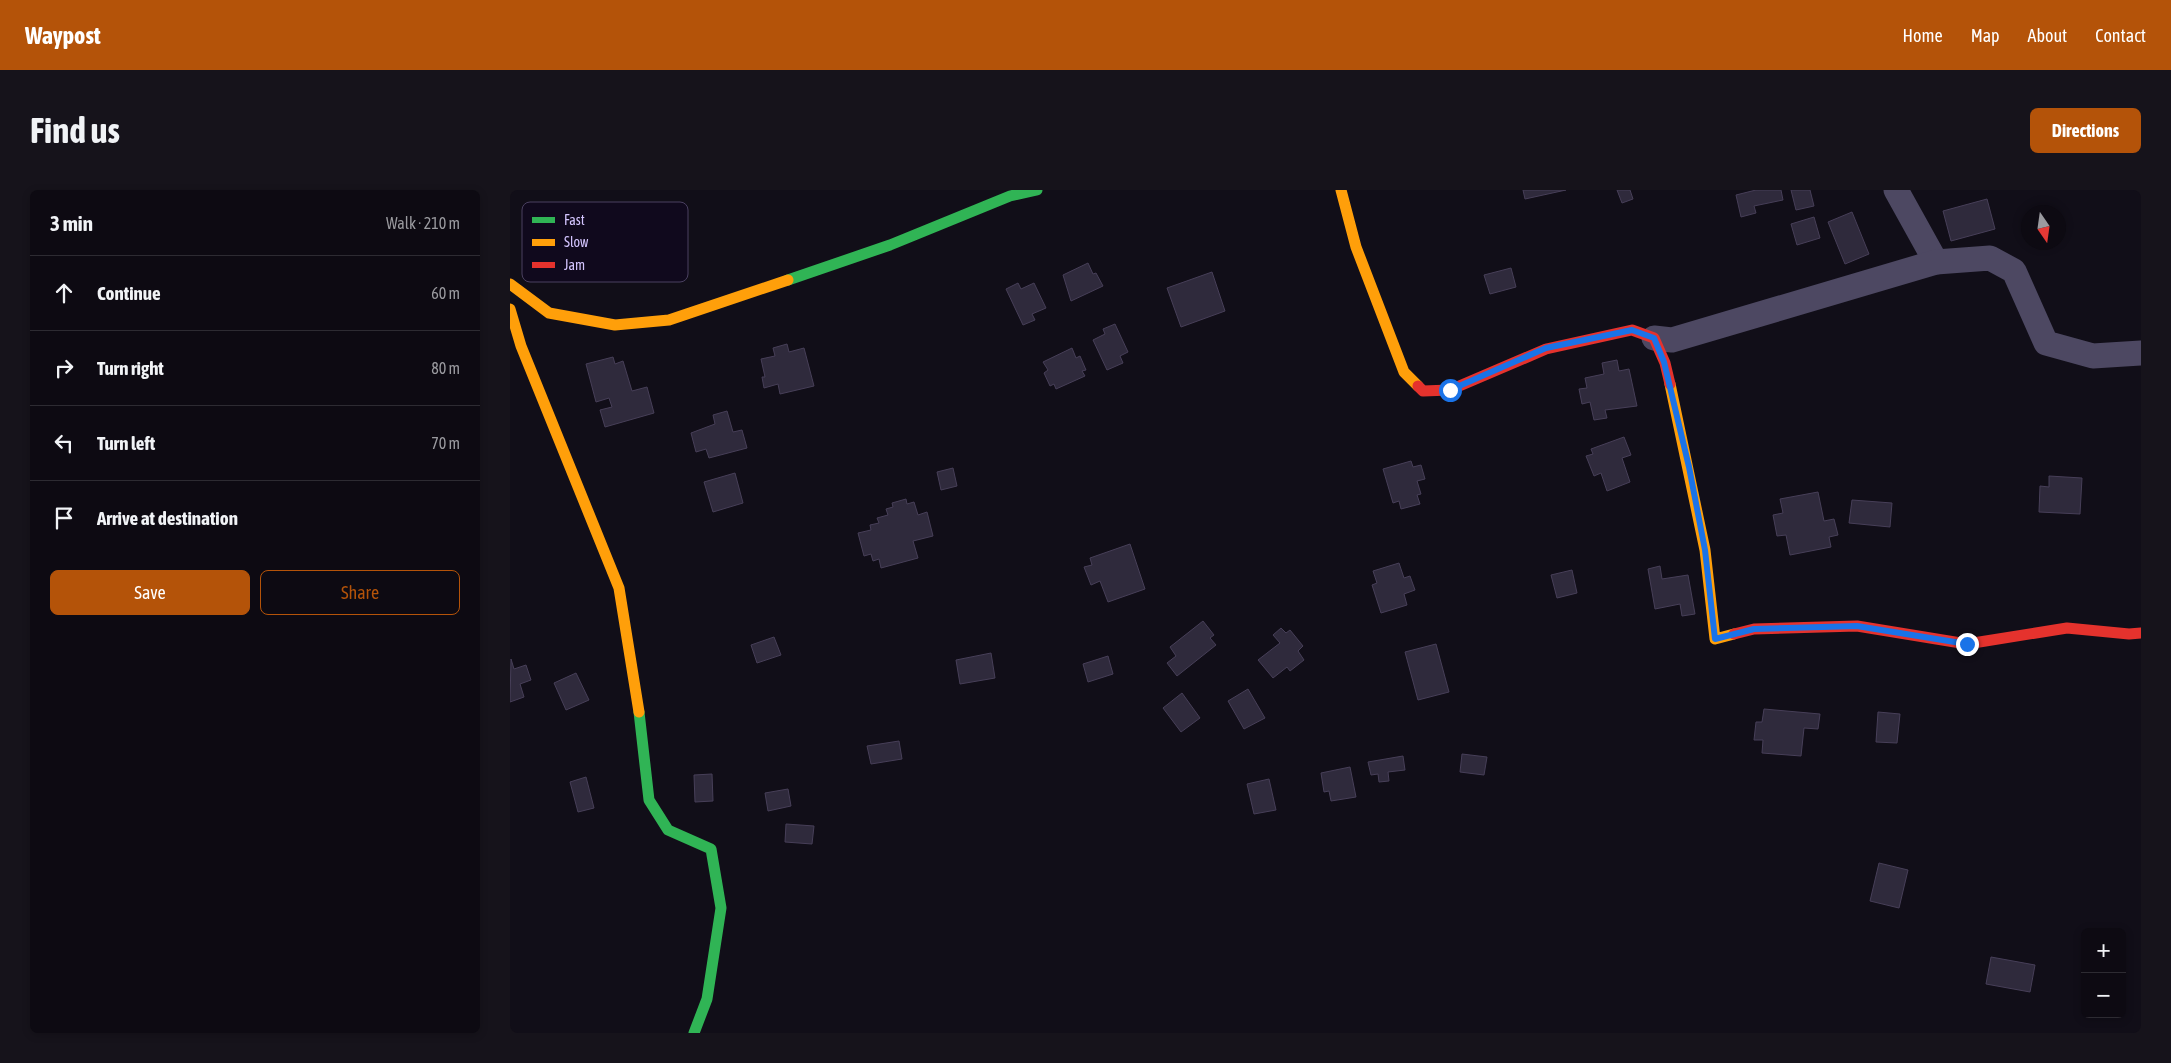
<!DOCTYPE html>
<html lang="en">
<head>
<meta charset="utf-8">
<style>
  body { margin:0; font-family:"Asap Condensed",sans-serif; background:#16131b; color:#f1f3f6 }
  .controls { position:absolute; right:15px; bottom:15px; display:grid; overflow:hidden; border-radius:8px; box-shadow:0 2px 8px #0003 }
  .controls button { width:45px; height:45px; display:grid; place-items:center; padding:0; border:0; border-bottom:1px solid #2d2b32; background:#0d0a12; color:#f1f3f6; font:25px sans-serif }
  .compass { position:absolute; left:1511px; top:15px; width:45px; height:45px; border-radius:50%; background:#0d0a12; box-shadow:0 2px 8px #0003; rotate:167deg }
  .stop { position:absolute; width:15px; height:15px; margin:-11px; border:4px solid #1a73e8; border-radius:50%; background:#fff }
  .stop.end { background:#1a73e8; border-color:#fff; box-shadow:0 1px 5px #0008 }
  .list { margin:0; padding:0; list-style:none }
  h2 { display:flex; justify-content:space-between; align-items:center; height:65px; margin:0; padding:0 20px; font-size:21px }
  h2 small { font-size:16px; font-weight:400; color:#9a9a9f }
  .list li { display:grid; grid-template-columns:32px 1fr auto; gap:15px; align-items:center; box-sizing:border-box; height:75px; padding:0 20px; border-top:1px solid #2d2b32 }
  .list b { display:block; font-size:19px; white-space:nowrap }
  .list em { font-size:16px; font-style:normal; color:#9a9a9f }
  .actions { display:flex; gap:10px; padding:15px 20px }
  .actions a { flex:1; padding:11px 0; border:1px solid #b45309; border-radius:8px; text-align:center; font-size:18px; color:#b45309 }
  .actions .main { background:#b45309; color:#fff }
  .icon { flex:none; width:28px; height:28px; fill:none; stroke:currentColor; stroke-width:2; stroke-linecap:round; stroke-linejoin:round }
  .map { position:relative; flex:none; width:1631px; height:843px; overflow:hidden; border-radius:8px }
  header { display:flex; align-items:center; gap:30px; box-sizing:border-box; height:70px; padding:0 25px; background:#b45309; color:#fff }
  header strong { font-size:24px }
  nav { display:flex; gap:28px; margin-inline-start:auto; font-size:18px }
  .intro { display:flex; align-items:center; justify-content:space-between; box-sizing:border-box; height:120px; padding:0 30px }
  h1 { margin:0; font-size:35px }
  .button { padding:12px 22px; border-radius:8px; background:#b45309; color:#fff; font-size:18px; font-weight:700 }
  main { display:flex; gap:30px; padding:0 30px }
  aside { flex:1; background:#0d0a12; border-radius:8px; box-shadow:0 2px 8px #0003 }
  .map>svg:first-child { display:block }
</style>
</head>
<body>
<header>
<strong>Waypost</strong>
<nav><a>Home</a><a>Map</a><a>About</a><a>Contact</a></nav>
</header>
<div class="intro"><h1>Find us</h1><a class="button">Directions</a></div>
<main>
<aside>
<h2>3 min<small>Walk · 210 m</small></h2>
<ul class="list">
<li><svg class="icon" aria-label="ahead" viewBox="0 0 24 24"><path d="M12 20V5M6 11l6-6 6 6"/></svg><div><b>Continue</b></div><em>60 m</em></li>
<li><svg class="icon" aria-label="right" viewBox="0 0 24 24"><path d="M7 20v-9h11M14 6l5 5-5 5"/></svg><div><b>Turn right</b></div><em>80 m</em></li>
<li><svg class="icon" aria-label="left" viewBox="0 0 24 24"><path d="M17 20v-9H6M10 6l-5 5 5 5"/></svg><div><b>Turn left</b></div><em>70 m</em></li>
<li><svg class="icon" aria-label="arrive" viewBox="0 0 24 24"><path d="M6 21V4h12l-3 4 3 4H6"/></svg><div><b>Arrive at destination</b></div></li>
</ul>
<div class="actions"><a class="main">Save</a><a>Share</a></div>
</aside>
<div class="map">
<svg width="1631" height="843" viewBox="0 0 1631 843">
  <rect width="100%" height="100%" fill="#110e18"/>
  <g fill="#2f2a3c" stroke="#473f58">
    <polygon points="1013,0 1056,0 1015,9"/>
    <polygon points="1107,0 1120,0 1123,9 1112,13"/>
    <polygon points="1246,0 1271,0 1273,10 1244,16 1246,23 1231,27 1226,5"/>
    <polygon points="1281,0 1300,0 1304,16 1286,20"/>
    <polygon points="1477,9 1485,39 1441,51 1433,21"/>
    <polygon points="1342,22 1359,64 1335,74 1318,32"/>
    <polygon points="1304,27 1310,48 1287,55 1281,34"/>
    <polygon points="578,73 583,84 586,83 593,96 561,111 553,85"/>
    <polygon points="1001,78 1006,97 980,104 974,85"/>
    <polygon points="702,82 715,121 671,137 657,98"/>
    <polygon points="508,93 511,99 524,93 536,118 522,124 525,130 513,135 496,99"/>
    <polygon points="605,134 618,162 610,166 613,173 597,180 583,150 595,144 593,139"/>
    <polygon points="277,154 279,162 294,158 304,196 270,204 268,194 254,198 252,187 255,187 251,169 265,166 263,158"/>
    <polygon points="562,158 566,168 570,166 576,180 572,181 575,186 546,199 544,194 540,196 534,183 538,180 533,172"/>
    <polygon points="103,167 105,174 113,171 122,201 137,197 144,223 95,237 90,220 102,217 99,208 86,212 76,174"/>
    <polygon points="1107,170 1109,181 1119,179 1127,216 1095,220 1097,228 1084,230 1080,212 1072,214 1069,199 1077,198 1075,188 1094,184 1092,173"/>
    <polygon points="217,221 223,242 232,240 237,258 199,268 196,259 186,262 181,243 205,234 203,225"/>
    <polygon points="1114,247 1121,265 1112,268 1120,292 1097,301 1091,283 1084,286 1076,266 1083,264 1081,259"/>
    <polygon points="901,271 903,277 911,275 915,289 907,291 911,304 907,305 910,314 891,319 889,311 883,313 873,279"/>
    <polygon points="443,278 447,296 431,300 427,282"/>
    <polygon points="225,283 233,313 203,322 194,292"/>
    <polygon points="1539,286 1572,288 1570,324 1529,322 1530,296 1539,297"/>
    <polygon points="1308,302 1314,331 1324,329 1328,345 1319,347 1321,357 1280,365 1276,345 1267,346 1263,325 1273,323 1270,309"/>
    <polygon points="396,309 397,314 404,312 408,325 417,322 423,346 403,351 408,368 371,378 369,369 363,371 361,364 354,366 348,343 361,340 360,335 369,333 367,328 378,325 376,319 383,317 382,313"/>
    <polygon points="1342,310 1382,313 1380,337 1339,333"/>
    <polygon points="620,354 635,399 598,412 590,391 581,395 574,377 582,375 580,368"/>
    <polygon points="889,373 894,388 900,386 905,400 894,404 897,415 871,423 862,395 867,393 863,381"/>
    <polygon points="1150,376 1152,389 1178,385 1185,424 1172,426 1170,414 1145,419 1138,379"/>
    <polygon points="1062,380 1067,403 1047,408 1041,385"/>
    <polygon points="693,431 704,445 700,448 706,455 667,486 657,473 666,466 660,457"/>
    <polygon points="771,438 776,443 780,440 793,456 788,461 794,470 780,481 777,477 763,488 748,470 770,453 763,445"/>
    <polygon points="264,447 271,465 247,473 241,455"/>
    <polygon points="926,454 939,502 908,510 895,462"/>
    <polygon points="481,463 485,488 450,494 446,470"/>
    <polygon points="598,466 603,484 578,492 573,474"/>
    <polygon points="1,469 4,479 16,475 21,490 10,494 14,507 0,512"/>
    <polygon points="66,483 79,510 56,520 44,493"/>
    <polygon points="738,499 755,528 734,539 718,511"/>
    <polygon points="672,503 690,528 671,542 653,518"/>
    <polygon points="1254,519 1310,524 1308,539 1294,538 1291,566 1252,563 1253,550 1244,550 1246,532 1252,532"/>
    <polygon points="1368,522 1390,524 1387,553 1366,552"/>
    <polygon points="389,551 392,569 361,574 357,556"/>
    <polygon points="952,564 977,567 974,585 950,582"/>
    <polygon points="893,566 895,580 878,582 879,591 869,592 868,584 861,585 858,572"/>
    <polygon points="840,577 846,607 821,611 819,601 814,602 811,583"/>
    <polygon points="202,584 203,611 185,612 184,585"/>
    <polygon points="76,587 84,618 68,622 60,592"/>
    <polygon points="759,589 766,620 744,624 737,594"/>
    <polygon points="278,599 281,616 258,621 255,603"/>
    <polygon points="276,634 304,636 302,654 275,652"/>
    <polygon points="1369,673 1398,680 1389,718 1360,711"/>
    <polygon points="1481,767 1525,775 1520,802 1476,794"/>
  </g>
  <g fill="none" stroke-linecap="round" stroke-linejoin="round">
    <g stroke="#4d4862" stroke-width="25">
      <polyline points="1386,0 1426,72"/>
      <polyline points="1144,148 1162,150 1426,72 1480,68 1504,81 1536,153 1583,166 1631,163"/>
    </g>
    <g stroke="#30b455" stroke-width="11">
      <polyline points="278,90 380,55 500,6 527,0"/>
      <polyline points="129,522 139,610 158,640 201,659 211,718 197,809 184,843"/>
    </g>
    <g stroke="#ff9f0a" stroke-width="11">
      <polyline points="831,0 846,57 894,182 908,196"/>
      <polyline points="0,94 39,123 105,135 159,130 278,90"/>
      <polyline points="0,119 11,156 109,398 129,522"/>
      <polyline points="1160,194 1195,360 1205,449 1224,444"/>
    </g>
    <g stroke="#e5322d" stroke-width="11">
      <polyline points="908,196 913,201 940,200 1036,159 1122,140 1144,148 1155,173 1160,194"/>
      <polyline points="1224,444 1244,439 1347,436 1457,454 1557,438 1619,444 1631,443"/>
    </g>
  </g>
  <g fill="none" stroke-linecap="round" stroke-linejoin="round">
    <polyline stroke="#1a73e8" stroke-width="6" points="940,200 1036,158 1122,140 1144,148 1154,172 1179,277 1195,360 1205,449 1244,439 1347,436 1457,454"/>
  </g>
  <rect x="12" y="12" width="166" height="80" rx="8" fill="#10091d" stroke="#4b4161" stroke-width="1"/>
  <rect x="22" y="27" width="23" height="6" fill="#30b455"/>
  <rect x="22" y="49" width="23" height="7" fill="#ff9f0a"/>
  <rect x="22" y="72" width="23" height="6" fill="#e5322d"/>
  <g font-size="14" fill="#d4c5ff">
    <text x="54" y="35">Fast</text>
    <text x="54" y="57">Slow</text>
    <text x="54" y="80">Jam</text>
  </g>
</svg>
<div class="controls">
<button>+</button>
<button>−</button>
</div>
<svg class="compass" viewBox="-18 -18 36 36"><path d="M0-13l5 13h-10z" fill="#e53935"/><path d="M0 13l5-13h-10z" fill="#9a9a9f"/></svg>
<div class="stop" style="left:940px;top:200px"></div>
<div class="stop end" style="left:1457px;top:454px"></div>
</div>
</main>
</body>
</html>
